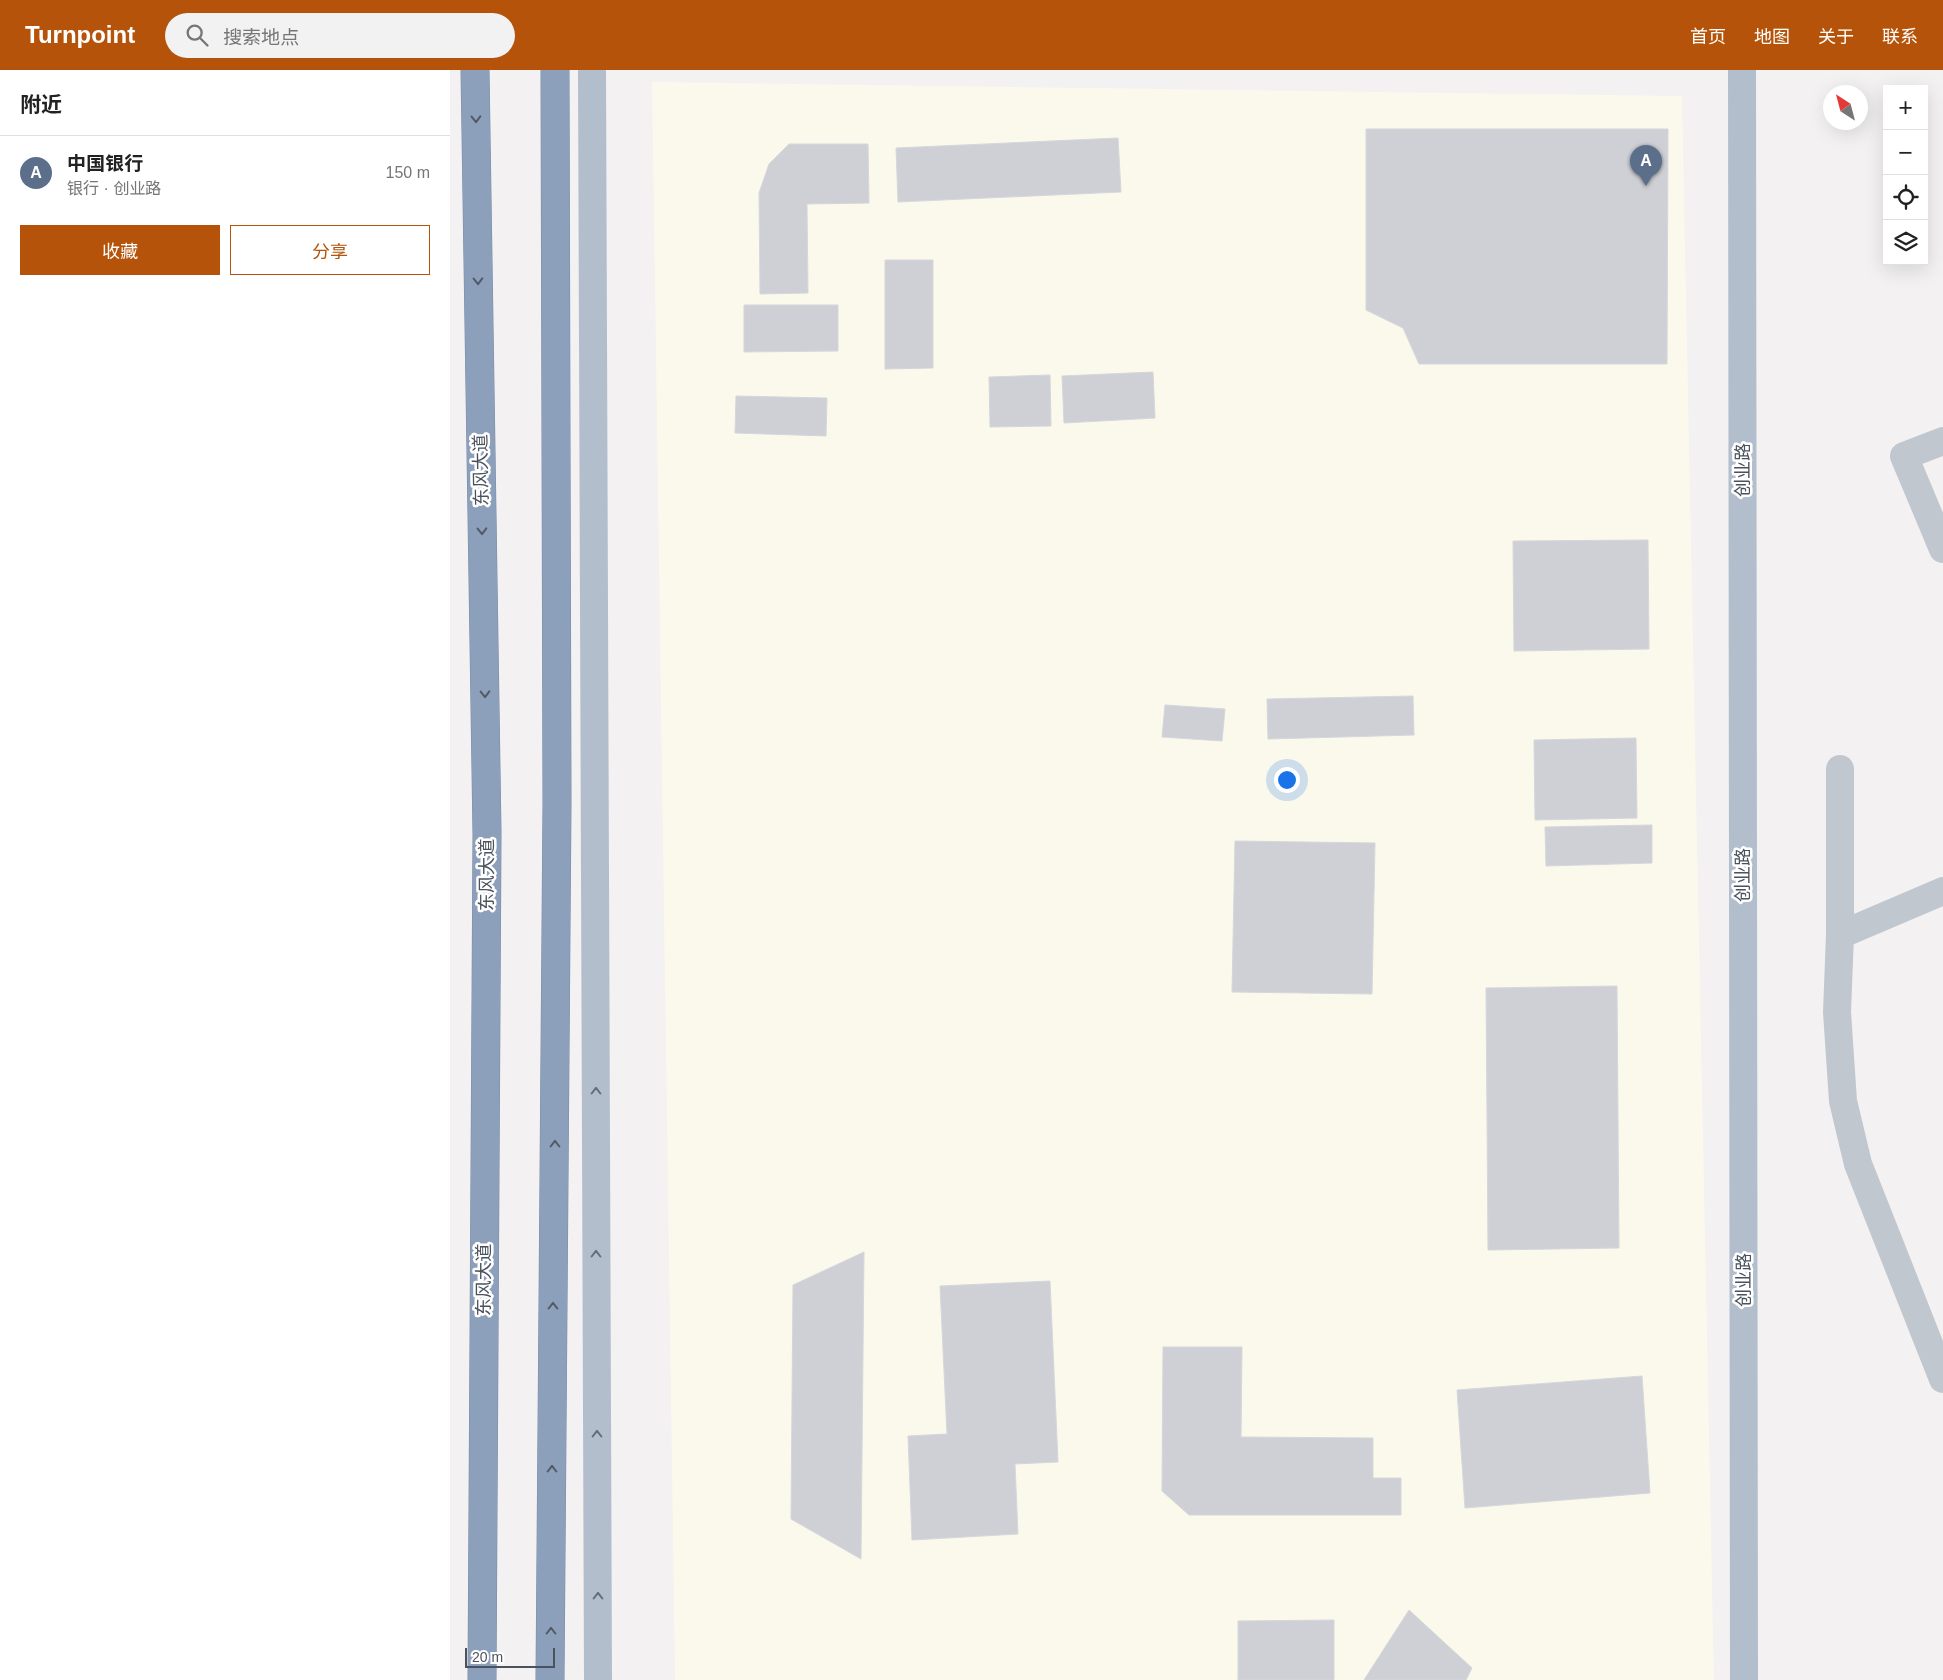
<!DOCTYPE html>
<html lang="zh">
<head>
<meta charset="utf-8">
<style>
  body { margin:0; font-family:Arial,"Noto Sans SC",sans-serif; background:#f2f2f2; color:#222 }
  .controls { position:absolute; right:15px; top:15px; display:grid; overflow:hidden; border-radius:0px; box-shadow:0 5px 20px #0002 }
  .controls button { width:45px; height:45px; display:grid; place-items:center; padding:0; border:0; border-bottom:1px solid #e0e0e0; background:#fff; color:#222; font:25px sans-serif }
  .compass { position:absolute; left:1373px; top:15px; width:45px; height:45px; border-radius:50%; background:#fff; box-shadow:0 5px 20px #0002; rotate:324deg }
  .scale { position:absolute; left:15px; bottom:12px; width:90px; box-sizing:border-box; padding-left:5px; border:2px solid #4a525d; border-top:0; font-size:14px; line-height:18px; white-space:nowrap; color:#4a525d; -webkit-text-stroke:4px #fff; paint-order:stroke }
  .you { position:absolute; left:836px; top:709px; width:18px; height:18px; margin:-12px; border:4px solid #fff; border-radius:50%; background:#1a73e8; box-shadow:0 0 0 8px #1a73e833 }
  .badge { display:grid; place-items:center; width:32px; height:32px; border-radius:50%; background:#b45309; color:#fff; font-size:16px; font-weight:700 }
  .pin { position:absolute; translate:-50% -41px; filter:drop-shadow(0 1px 2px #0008) }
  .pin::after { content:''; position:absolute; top:26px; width:18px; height:15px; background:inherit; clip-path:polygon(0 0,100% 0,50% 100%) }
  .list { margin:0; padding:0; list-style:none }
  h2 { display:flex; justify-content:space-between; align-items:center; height:65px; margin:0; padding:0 20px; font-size:21px }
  h2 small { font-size:16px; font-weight:400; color:#767676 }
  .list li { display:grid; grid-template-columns:32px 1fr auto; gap:15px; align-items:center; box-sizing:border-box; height:75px; padding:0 20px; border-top:1px solid #e0e0e0 }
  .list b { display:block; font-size:19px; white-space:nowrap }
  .list p { margin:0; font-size:16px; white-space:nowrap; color:#767676 }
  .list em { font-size:16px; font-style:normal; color:#767676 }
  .actions { display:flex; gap:10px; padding:15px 20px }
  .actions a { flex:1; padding:11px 0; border:1px solid #b45309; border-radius:0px; text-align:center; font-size:18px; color:#b45309 }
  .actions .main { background:#b45309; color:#fff }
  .icon { flex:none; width:28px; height:28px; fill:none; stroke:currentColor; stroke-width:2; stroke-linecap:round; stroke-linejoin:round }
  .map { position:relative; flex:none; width:1493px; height:1610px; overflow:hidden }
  header { display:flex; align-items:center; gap:30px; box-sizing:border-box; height:70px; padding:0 25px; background:#b45309; color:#fff }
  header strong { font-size:24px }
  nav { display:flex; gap:28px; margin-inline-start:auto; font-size:18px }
  .search { width:350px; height:45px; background:#f2f2f2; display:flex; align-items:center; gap:12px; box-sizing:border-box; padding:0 18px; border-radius:28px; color:#767676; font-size:19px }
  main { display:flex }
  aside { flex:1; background:#fff }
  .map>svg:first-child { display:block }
</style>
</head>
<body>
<header>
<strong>Turnpoint</strong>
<div class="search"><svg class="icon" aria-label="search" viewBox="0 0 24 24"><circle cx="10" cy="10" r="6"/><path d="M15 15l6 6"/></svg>搜索地点</div>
<nav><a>首页</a><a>地图</a><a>关于</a><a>联系</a></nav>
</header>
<main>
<aside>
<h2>附近<small></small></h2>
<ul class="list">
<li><span class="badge" style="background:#5c6f8a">A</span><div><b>中国银行</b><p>银行 · 创业路</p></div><em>150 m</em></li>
</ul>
<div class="actions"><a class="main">收藏</a><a>分享</a></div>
</aside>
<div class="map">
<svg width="1493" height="1610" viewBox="0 0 1493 1610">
  <rect width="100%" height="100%" fill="#f3f1f1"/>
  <polygon fill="#fbf8ec" points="202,12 1232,26 1264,1610 225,1610"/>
  <g fill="#ced0d5" stroke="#d5d7db">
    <polygon points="916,59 1218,59 1217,294 969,294 953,258 916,240"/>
    <polygon points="668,68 671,122 448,132 446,78"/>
    <polygon points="339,74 418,74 419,133 357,134 358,223 310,224 309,123 319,94"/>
    <polygon points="435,190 483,190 483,298 435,299"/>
    <polygon points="294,235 388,235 388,281 294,282"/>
    <polygon points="703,302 705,348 614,353 612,306"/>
    <polygon points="600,305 601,356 540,357 539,307"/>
    <polygon points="286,326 377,328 376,366 285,363"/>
    <polygon points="1198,470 1199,579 1064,581 1063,471"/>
    <polygon points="963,626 964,665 818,669 817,629"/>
    <polygon points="715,635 775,639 772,671 712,667"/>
    <polygon points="1186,668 1187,748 1085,750 1084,670"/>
    <polygon points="1202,755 1202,793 1096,796 1095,757"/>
    <polygon points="785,771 925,773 922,924 782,922"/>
    <polygon points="1167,916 1169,1178 1038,1180 1036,918"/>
    <polygon points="414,1182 411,1489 341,1449 343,1215"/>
    <polygon points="600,1211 608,1392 565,1394 568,1464 462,1470 458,1366 497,1364 490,1216"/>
    <polygon points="713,1277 792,1277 791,1367 923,1368 923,1408 951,1408 951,1445 739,1445 712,1421"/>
    <polygon points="1192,1306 1200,1423 1015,1438 1007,1320"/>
    <polygon points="959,1540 1022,1598 1016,1610 914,1610"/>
    <polygon points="884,1550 884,1610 788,1610 788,1551"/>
  </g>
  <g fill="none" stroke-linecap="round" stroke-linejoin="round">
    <g stroke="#788ba7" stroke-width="29">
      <g id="highway">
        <polyline points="25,0 37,763 32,1610"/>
        <polyline points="100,1610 107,733 105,0"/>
      </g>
    </g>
    <g stroke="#c0c7ce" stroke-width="28">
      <polyline points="1493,371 1454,386 1493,479"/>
      <polyline points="1390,699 1390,865"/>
      <polyline points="1493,821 1390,865 1387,942 1393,1031 1408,1094 1493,1309"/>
    </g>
    <g stroke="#b3becd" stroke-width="28">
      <polyline points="142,0 148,1610"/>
      <polyline points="1292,0 1294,1610"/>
    </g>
    <use href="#highway" stroke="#8da0bb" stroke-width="28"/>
  </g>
  <defs><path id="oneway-chevron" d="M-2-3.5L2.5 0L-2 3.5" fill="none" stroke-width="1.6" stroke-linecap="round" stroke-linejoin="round" transform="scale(1.25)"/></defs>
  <g stroke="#515a66">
    <use href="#oneway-chevron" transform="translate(26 49) rotate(89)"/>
    <use href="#oneway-chevron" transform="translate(28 211) rotate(89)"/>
    <use href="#oneway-chevron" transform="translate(32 461) rotate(89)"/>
    <use href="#oneway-chevron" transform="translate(35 624) rotate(89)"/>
    <use href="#oneway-chevron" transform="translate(105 1074) rotate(-90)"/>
    <use href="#oneway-chevron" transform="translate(103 1236) rotate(-90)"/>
    <use href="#oneway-chevron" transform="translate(102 1399) rotate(-90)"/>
    <use href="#oneway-chevron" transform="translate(101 1561) rotate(-90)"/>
  </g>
  <g stroke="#646d79">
    <use href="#oneway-chevron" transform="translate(146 1021) rotate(-90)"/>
    <use href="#oneway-chevron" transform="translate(146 1184) rotate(-90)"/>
    <use href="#oneway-chevron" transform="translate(147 1364) rotate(-90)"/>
    <use href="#oneway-chevron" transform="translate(148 1526) rotate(-90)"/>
  </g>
  <g text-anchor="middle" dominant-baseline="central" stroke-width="5" stroke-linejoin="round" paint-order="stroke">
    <g font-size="18" fill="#4a525d" stroke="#fff">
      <text transform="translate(31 400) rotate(-91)">东风大道</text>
      <text transform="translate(1293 400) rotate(-90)">创业路</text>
      <text transform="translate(37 805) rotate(-90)">东风大道</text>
      <text transform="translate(1293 805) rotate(-90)">创业路</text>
      <text transform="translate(34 1210) rotate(-90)">东风大道</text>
      <text transform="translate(1294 1210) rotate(-90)">创业路</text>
    </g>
  </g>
</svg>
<div class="controls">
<button>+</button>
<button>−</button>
<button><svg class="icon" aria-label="locate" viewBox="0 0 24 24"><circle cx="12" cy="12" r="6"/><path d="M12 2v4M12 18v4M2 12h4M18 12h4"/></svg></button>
<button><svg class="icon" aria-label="layers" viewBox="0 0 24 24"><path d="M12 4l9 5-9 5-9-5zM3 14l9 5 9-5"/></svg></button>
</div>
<svg class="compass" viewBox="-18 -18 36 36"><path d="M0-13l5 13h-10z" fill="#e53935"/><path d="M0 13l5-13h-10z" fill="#767676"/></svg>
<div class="scale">20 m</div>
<div class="you"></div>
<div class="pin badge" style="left:1196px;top:116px;background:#5c6f8a">A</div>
</div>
</main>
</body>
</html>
